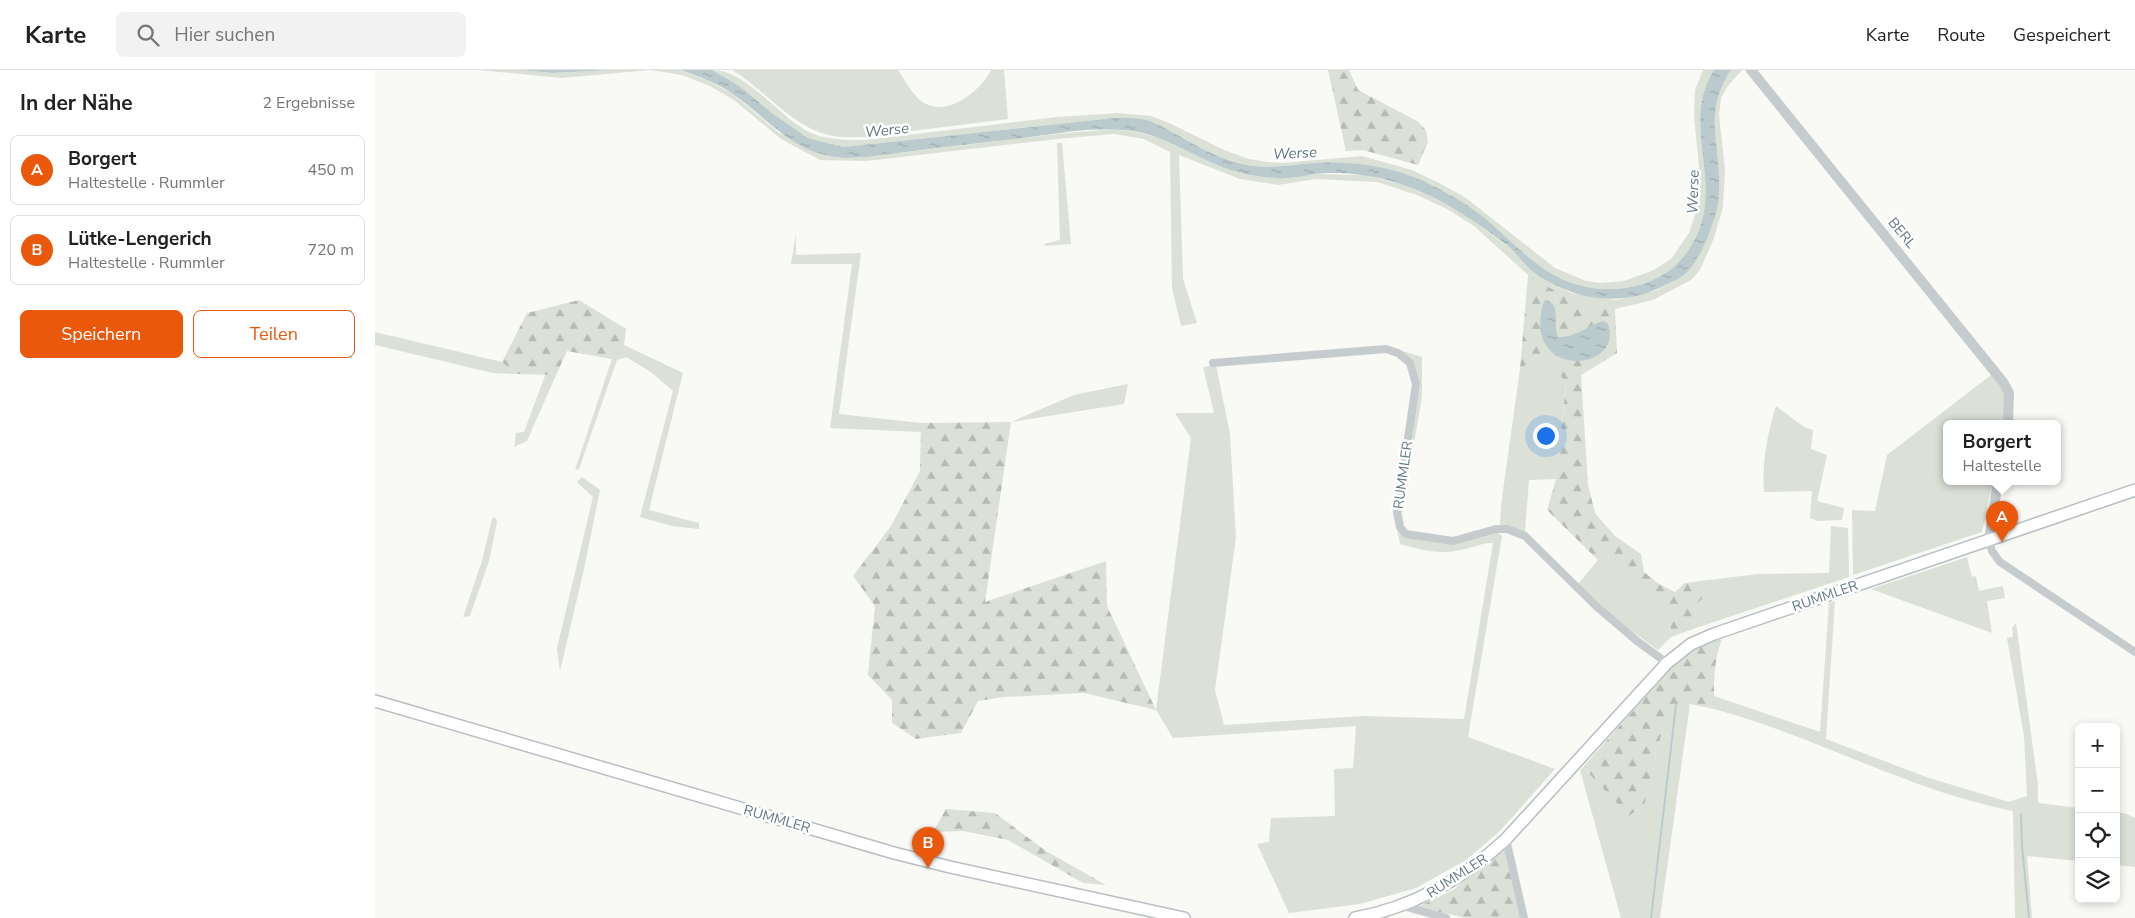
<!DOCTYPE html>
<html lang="de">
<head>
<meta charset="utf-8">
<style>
  body { margin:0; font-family:"Nunito Sans",sans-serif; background:#f2f2f2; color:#222 }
  .controls { position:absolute; right:15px; bottom:15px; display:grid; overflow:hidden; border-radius:8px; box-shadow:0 2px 8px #0003 }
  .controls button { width:45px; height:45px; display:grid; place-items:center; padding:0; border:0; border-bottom:1px solid #e0e0e0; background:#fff; color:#222; font:25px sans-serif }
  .you { position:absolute; left:1170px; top:365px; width:18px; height:18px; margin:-12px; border:4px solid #fff; border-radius:50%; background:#1a73e8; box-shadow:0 0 0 8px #1a73e833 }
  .badge { display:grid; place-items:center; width:32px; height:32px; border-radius:50%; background:#ea580c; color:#fff; font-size:16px; font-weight:700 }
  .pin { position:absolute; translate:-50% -41px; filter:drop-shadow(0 1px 2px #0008) }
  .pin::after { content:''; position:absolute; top:26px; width:18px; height:15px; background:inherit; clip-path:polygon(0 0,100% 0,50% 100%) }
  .popup { position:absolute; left:1568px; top:350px; width:118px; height:65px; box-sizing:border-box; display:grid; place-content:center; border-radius:8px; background:#fff; filter:drop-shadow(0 1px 4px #0005); font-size:16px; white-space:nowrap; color:#767676 }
  .popup b { font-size:19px; color:#222 }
  .popup::after { content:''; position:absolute; left:50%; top:100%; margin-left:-10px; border:10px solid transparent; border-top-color:#fff }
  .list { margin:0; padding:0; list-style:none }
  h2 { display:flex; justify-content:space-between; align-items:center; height:65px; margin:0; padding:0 20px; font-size:21px }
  h2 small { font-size:16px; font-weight:400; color:#767676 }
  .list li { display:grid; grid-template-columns:32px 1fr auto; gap:15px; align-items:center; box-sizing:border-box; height:70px; margin:0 10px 10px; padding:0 10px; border:1px solid #e0e0e0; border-radius:8px }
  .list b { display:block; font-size:19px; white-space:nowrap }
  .list p { margin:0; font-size:16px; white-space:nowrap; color:#767676 }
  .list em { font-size:16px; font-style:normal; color:#767676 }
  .actions { display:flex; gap:10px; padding:15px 20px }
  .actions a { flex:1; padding:11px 0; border:1px solid #ea580c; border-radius:8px; text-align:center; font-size:18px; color:#ea580c }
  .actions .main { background:#ea580c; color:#fff }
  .icon { flex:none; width:28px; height:28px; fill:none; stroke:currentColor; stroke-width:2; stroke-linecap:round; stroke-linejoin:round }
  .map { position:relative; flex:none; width:1760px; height:848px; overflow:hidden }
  header { display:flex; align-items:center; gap:30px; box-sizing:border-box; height:70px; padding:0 25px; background:#fff; border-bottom:1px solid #e0e0e0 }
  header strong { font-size:24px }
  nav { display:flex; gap:28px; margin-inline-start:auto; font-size:18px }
  .search { width:350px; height:45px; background:#f2f2f2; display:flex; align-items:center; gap:12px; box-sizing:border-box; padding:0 18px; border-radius:8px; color:#767676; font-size:19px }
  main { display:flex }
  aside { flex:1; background:#fff }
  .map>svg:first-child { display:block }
</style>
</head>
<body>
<header>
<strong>Karte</strong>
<div class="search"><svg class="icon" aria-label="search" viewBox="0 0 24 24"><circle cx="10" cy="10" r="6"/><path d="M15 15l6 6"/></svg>Hier suchen</div>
<nav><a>Karte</a><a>Route</a><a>Gespeichert</a></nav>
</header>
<main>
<aside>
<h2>In der Nähe<small>2 Ergebnisse</small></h2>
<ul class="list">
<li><span class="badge">A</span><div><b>Borgert</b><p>Haltestelle · Rummler</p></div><em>450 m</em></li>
<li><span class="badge">B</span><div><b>Lütke-Lengerich</b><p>Haltestelle · Rummler</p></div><em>720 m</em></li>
</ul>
<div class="actions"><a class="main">Speichern</a><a>Teilen</a></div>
</aside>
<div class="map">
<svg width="1760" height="848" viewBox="0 0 1760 848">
  <defs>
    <pattern id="forest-firs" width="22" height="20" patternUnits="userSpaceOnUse" patternTransform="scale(1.25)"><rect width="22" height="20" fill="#dbe1d6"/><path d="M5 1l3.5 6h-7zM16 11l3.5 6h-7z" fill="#b5bbb3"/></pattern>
    <pattern id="water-ripples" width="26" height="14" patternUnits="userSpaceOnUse" patternTransform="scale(1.25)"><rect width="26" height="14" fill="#bbcbcd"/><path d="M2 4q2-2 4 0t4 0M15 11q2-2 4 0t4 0" fill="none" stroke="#9baaac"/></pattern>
  </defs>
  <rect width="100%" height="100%" fill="#f9f9f6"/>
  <g fill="#dbe1d6">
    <polygon points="103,0 145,0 177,3 238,0 305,0 333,11 358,24 404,63 463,88 492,87 682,64 736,59 761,62 785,68 835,92 867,103 902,108 941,104 990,105 1026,114 1052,124 1091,146 1136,179 1158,202 1177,214 1196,223 1241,230 1280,221 1308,205 1329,176 1339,151 1340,34 1346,15 1356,0 1367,0 1352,17 1346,28 1344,45 1350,100 1348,137 1339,168 1325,200 1316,210 1278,230 1240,239 1221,238 1193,228 1172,217 1153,205 1099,156 1072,139 1042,125 1002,112 941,109 903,115 865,109 804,85 808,209 822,253 806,256 797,218 795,82 769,69 739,64 682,69 492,91 445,90 406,69 359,30 335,16 307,5 275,0 187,8"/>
    <path d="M337 0C375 0 408 55 444 66 459 70 475 70 490 70L682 47 743 43 776 46 792 52 849 80 874 89 893 92 908 93 987 86 1037 100 1064 113 1091 128 1180 198 1211 211 1226 213 1249 211 1279 200 1296 189 1314 163 1325 130V108L1319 45 1320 20 1328 0H1339C1301 59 1359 123 1309 186 1280 223 1221 228 1181 206 1156 193 1132 167 1111 149 1092 133 1061 116 1039 107 1011 95 969 90 938 93 915 95 895 99 872 95 849 91 825 78 804 66 793 60 783 53 771 50 760 47 748 48 738 48L468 77 433 68 397 43 363 15Z"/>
    <path d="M357 0H523C530 10 537 24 546 31 571 49 605 22 616 0H629L633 49 488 67C477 67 465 68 453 65 415 55 389 19 357 0Z"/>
    <polygon points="682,73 687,73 696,174 670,176 669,174 685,170"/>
    <polygon points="421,164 421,185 486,183 464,344 546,353 546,362 455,358 477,194 416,194"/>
    <polygon points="0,262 127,292 141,304 118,303 0,275"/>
    <polygon points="249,275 308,303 274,440 324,453 324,459 297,456 265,447 298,321 276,302 251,287 242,290 204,399 200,400 237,289 242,290"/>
    <polygon points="1024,280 1047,287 1047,327 1027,444 1029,454 1026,451 1026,428 1043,310 1040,297"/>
    <polygon points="1163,284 1174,286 1191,313 1181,409 1154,410 1150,462 1125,455 1126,435 1145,299"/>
    <path d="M841 295 855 364 861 467 840 620 849 655 988 646 1089 649 1118 473C1104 473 1093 480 1080 481 1061 484 1043 479 1025 474L1022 460 1082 473 1121 462 1127 466 1093 667 1180 699 1125 761 1091 790 1041 818 985 834 914 843 882 774 894 772 896 748 960 746 959 699 978 698 981 656 798 668 781 640 816 368 800 343H839L828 297Z"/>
    <polygon points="171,303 181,305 152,371 139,377 141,363 149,362"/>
    <path d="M1616 305C1632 325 1632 328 1629 353H1572V411H1618L1607 462 1478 505 1477 440 1500 441 1512 385Z"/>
    <polygon points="753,314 749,334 636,352 699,325"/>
    <path d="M1401 336 1429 357 1438 360 1436 379 1452 385 1442 431 1469 438 1467 450 1442 451 1435 448 1437 421 1389 422C1387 392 1392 365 1401 336Z"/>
    <polygon points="207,407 225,420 209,499 185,601 182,578 218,427 202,412"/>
    <polygon points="120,447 122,452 114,491 95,546 88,547 107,491 117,449"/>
    <polygon points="1456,456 1473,458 1474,507 1318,559 1320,536 1339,516 1342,509 1383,504 1454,503"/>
    <polygon points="1231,487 1295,547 1296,567 1283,580 1240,549 1203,514 1223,490"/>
    <polygon points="1592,487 1597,507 1601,506 1604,521 1628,516 1630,528 1612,531 1617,563 1496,519"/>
    <path d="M1460 531 1451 669 1554 708 1634 732 1652 726 1649 666 1632 568 1638 567 1637 558 1641 553 1663 715V733L1704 738V791L1652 786 1657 848H1640L1638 741C1534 721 1441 666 1339 639V626L1445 662 1454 533Z"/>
    <polygon points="1315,634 1285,848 1246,848 1205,700 1208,697 1255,746 1269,736 1292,640"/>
    <polygon points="1741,742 1752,744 1760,748 1760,797 1741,795"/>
  </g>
  <g fill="url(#forest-firs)">
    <polygon points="953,0 974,0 983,20 1042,51 1051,60 1053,72 1043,95 988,80 971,81"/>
    <path d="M1153 205C1181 222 1207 237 1240 239L1242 283 1206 305 1213 415 1220 443 1240 466 1266 484 1269 502 1284 514 1300 522 1310 513 1342 509 1339 516 1320 536 1318 559 1296 567 1295 547 1231 487 1223 490 1172 440 1181 409 1191 314 1174 286 1163 284 1145 299Z"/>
    <polygon points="204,230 251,259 249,275 242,290 192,281 181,305 141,304 127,292 152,243"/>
    <polygon points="636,352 610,532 731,491 732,536 781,640 709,623 629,627 603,631 586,663 541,669 517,653 517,630 493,605 500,536 478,506 516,456 545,401 546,353"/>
    <path d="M1347 569C1338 593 1339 613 1339 639L1315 634 1292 640 1269 736 1254 746 1208 697 1300 594 1321 579Z"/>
    <polygon points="571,739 620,743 671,781 731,815 708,813 633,770 588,761 558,762"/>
    <polygon points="1129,778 1145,848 1091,848 1042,837 1078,820"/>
  </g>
  <g fill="url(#water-ripples)">
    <polygon points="145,0 238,0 177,3"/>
    <path d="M306 0H337L363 15 397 43 433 68 468 77 738 48C748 48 760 47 771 50 783 53 793 60 804 66 825 78 849 91 872 95 895 99 915 95 938 93 969 90 1011 95 1039 107 1061 116 1092 133 1111 149 1132 167 1156 193 1181 206 1221 228 1280 223 1309 186 1359 123 1301 59 1339 0H1356C1327 42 1346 76 1344 121 1344 138 1338 154 1332 169 1327 181 1319 196 1309 205 1305 208 1299 211 1294 213 1251 238 1201 232 1161 204 1151 197 1143 185 1134 177 1108 157 1081 138 1051 124 1017 108 977 100 940 104 927 106 915 109 902 108 879 107 854 101 833 91 810 81 789 67 763 62 727 55 686 63 649 68 597 74 544 80 492 87 482 87 471 89 461 87 417 82 392 48 358 24 342 13 324 7 306 0Z"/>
    <path d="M1172 230C1187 237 1177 255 1183 267 1201 268 1212 255 1229 251L1233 254C1250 303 1144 311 1169 231Z"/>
  </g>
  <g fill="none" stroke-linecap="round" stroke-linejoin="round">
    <g stroke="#bbcbcd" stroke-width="2">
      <polyline points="1646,744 1647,776 1654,848"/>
      <polyline points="1276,848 1301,635"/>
    </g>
    <g stroke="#b8bfc3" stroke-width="14">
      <g id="secondary">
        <polyline points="0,631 519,783 575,797 809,848"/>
        <path d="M980 848C1039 837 1087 810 1131 769L1292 593 1316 574 1339 564 1760 420"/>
      </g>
    </g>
    <g stroke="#c6cbce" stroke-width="8">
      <polyline points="838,293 1011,279 1023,283 1035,293 1041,314 1022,443 1025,457 1031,464 1078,471 1121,459 1132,459 1150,466 1222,537 1262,571 1292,593"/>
      <polyline points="1614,470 1617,481 1625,492 1760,582"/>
      <polyline points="1131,769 1149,848"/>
      <polyline points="1028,836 1071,848"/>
    </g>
    <g stroke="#c6cbce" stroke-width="10">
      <polyline points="1376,0 1628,312 1634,323 1633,353"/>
      <polyline points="1614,470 1623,411"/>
    </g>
    <use href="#secondary" stroke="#fff" stroke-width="11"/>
  </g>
  <g text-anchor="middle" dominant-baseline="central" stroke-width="5" stroke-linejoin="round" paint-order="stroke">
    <g font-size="14" fill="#617984" stroke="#fff">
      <text transform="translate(1527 163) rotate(51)">BERL</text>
      <text transform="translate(1028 405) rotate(-82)">RUMMLER</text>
      <text transform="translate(1450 526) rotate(-19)">RUMMLER</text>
      <text transform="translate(402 749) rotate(16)">RUMMLER</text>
      <text transform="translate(1082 806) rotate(-33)">RUMMLER</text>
    </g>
    <g font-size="15" font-style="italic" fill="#5c787e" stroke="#fff">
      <text transform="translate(512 60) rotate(-6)">Werse</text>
      <text transform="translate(920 83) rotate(-3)">Werse</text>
      <text transform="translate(1318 122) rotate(-88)">Werse</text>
    </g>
  </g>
</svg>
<div class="controls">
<button>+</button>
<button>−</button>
<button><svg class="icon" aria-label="locate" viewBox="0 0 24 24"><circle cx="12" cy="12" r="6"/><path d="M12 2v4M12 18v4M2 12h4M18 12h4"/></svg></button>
<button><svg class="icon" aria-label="layers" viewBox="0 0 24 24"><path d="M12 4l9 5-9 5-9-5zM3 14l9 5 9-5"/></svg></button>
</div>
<div class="you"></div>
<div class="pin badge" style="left:1627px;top:472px">A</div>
<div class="popup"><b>Borgert</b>Haltestelle</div>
<div class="pin badge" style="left:553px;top:798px">B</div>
</div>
</main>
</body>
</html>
